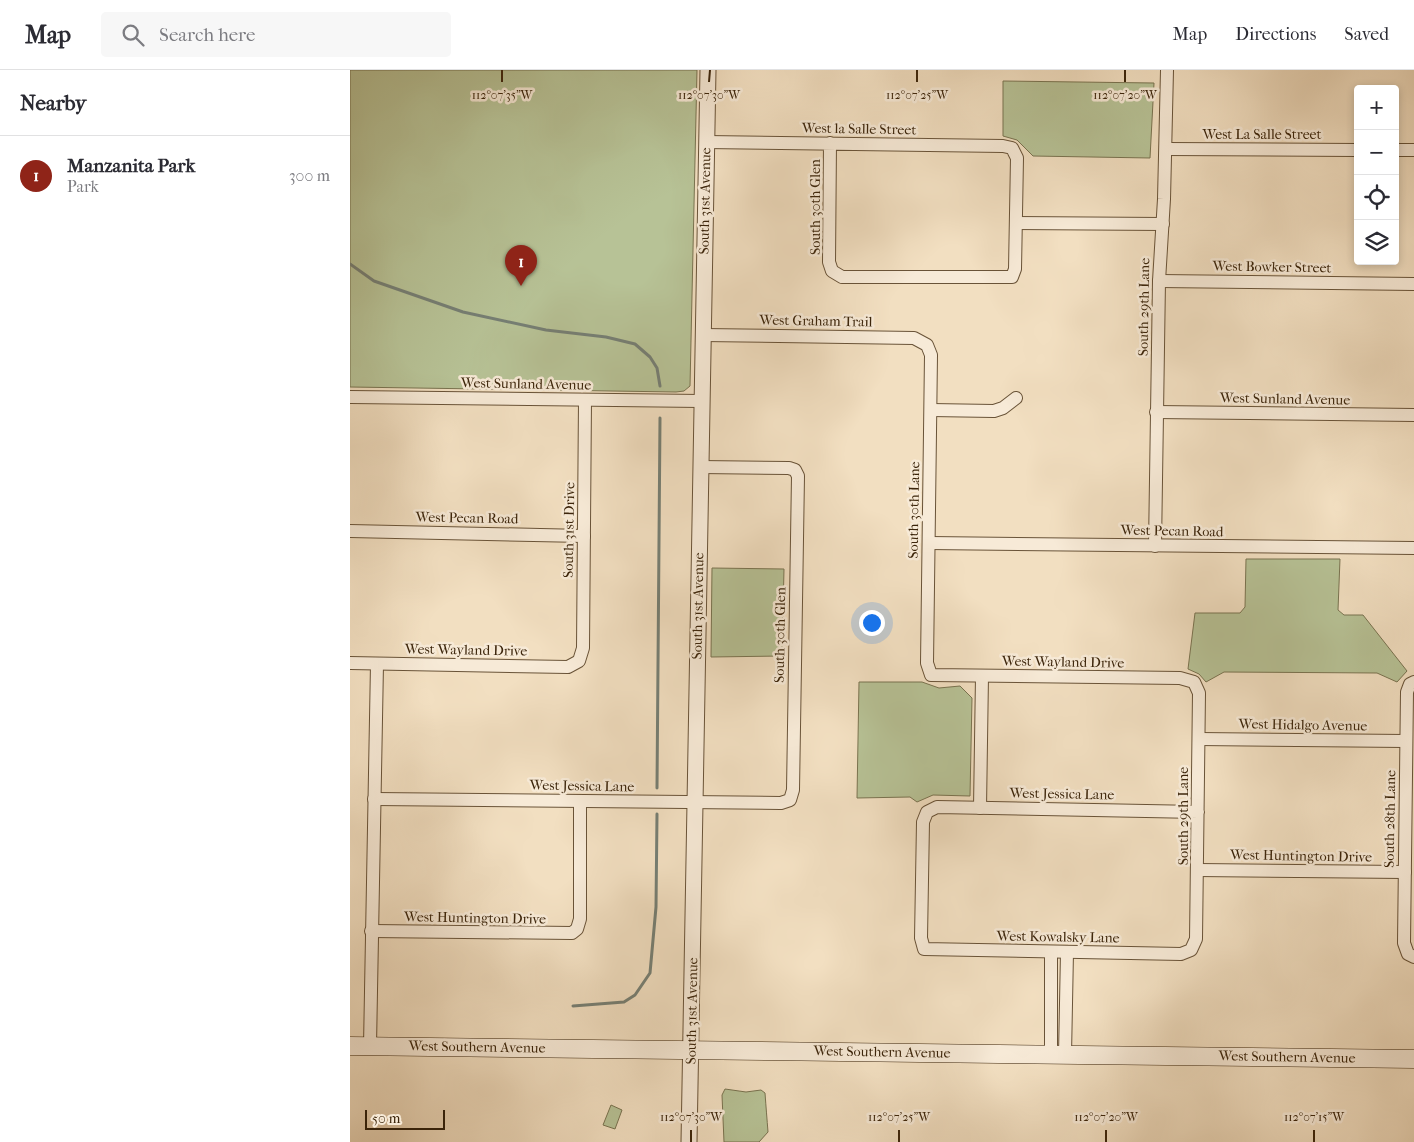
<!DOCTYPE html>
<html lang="en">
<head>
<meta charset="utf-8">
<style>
  body { margin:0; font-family:"IM FELL French Canon",serif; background:#f7f7f7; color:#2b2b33 }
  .controls { position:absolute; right:15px; top:15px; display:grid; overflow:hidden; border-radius:5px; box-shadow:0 2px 8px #0003 }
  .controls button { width:45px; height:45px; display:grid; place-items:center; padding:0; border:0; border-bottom:1px solid #e1e1e2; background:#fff; color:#2b2b33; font:25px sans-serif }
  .scale { position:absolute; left:15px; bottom:12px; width:80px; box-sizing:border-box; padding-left:5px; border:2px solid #3b240a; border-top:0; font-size:14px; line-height:18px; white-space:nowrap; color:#3b240a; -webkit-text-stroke:4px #f7ead7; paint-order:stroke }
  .you { position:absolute; left:521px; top:552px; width:18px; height:18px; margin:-12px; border:4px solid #fff; border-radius:50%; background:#1a73e8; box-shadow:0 0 0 8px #1a73e833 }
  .badge { display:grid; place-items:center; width:32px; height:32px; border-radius:50%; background:#8f2418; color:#fff; font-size:16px; font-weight:700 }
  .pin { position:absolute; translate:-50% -41px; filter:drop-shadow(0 1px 2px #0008) }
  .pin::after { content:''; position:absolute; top:26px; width:18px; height:15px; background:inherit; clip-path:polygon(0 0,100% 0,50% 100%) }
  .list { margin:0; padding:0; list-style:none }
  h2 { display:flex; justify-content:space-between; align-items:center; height:65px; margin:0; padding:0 20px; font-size:21px }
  h2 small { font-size:16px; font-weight:400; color:#7c7c81 }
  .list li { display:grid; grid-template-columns:32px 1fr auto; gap:15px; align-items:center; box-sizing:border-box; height:80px; padding:0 20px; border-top:1px solid #e1e1e2 }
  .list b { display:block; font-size:19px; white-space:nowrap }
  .list p { margin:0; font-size:16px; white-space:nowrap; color:#7c7c81 }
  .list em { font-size:16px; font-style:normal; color:#7c7c81 }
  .icon { flex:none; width:28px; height:28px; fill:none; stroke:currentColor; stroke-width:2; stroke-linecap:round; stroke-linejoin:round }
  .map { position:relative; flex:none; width:1064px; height:1072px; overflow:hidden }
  header { display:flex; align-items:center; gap:30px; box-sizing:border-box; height:70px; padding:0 25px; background:#fff; border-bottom:1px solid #e1e1e2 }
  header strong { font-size:24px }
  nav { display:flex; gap:28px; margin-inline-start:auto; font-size:18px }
  .search { width:350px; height:45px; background:#f7f7f7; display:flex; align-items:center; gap:12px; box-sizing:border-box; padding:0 18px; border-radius:5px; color:#7c7c81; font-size:19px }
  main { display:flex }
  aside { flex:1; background:#fff }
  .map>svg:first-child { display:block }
</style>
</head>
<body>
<header>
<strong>Map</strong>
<div class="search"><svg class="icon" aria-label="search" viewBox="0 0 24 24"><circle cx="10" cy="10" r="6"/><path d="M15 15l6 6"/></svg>Search here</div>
<nav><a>Map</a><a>Directions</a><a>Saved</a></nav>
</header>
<main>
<aside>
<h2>Nearby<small></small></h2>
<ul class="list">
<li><span class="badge">1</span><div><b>Manzanita Park</b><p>Park</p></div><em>300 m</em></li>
</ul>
</aside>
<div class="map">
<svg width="1064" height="1072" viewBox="0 0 1064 1072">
  <rect width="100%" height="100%" fill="#f2dfc1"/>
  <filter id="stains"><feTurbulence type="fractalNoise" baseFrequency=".004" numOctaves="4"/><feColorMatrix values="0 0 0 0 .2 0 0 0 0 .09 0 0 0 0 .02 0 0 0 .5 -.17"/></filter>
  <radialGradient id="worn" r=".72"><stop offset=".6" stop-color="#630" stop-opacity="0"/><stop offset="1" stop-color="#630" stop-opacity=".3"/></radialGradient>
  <g fill="#b7c296" stroke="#797350">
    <polygon points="0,0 347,0 340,316 334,321 326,322 0,317"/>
    <polygon points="653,11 804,13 800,88 683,86 667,70 653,66"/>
    <polygon points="896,489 990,489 988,540 994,545 1013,545 1057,601 1047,612 1027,603 874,602 856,612 849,604 838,599 845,543 890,543 895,537"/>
    <polygon points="362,498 434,499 432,586 361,587"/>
    <polygon points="509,612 572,612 589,618 610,616 622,628 620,726 583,725 567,732 560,727 507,728"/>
    <path d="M375 1019 396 1022 411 1020 415 1023C416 1037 417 1049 418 1062L409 1072H374L372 1025Z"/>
    <polygon points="261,1035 272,1040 265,1059 253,1055"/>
  </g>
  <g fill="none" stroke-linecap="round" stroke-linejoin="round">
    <g stroke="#767f74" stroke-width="3">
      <polyline points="0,194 24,211 113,242 196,260 256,267 285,274 300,287 307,298 310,316"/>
      <polyline points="307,718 310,348"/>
      <polyline points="223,936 274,932 285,925 300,903 306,837 307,744"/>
    </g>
    <g stroke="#695338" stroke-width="14">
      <g id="minor">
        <polyline points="356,72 653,76 662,78 667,88 665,199 662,207 492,207 482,201 479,192 480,73"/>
        <polyline points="816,79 1008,80"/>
        <polyline points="1045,80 1064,80"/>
        <polyline points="666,153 813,154"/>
        <polyline points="809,211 1064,214"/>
        <polyline points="353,265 564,268 577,275 581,285 577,593 581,605 830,608 844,612 849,623 846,869 841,880 831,884 574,879 571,868 573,752 577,742 587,737 848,742"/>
        <polyline points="0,327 351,331"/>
        <polyline points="581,340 644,341 653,338 666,328"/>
        <polyline points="806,342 1064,345"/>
        <polyline points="0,461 234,466"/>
        <polyline points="579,473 1064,478"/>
        <polyline points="805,476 809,211 814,129 817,0"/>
        <polyline points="0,593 218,597 229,591 233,578 235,330"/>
        <polyline points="1064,612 1060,614 1057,622 1054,873 1058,884 1064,887"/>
        <polyline points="849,669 1056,671"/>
        <polyline points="24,729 431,733 440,730 443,720 448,406 445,400 439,398 350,397"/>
        <polyline points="630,738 632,606"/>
        <polyline points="848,800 1055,802"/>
        <polyline points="21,861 222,863 227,859 230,849 230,731"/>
        <polyline points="701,882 701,984"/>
        <polyline points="20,976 27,594"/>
        <polyline points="715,985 717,882"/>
      </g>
    </g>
    <g stroke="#695338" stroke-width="17">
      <polyline id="tertiary" points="339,1072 358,0"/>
    </g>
    <g stroke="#3b240a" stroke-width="19">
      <polyline id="secondary" points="0,976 1064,989"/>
    </g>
    <use href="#minor" stroke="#f7ead7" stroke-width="12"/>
    <use href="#tertiary" stroke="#f7ead7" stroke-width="15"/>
    <use href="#secondary" stroke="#f7ead7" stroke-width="18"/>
  </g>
  <path fill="none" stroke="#3b240a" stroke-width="2" d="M152 12V0M359 12 360 0M567 12V0M775 12V0M341 1072V1060M549 1072V1060M756 1072V1060M964 1072V1060"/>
  <g text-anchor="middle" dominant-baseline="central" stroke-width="5" stroke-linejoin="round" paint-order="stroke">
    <g font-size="14" fill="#3b240a" stroke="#f7ead7">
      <text transform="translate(509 59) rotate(1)">West la Salle Street</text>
      <text x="912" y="64">West La Salle Street</text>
      <text transform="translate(355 131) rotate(-89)">South 31st Avenue</text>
      <text transform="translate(465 137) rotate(-90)">South 30th Glen</text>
      <text transform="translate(922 197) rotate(1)">West Bowker Street</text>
      <text transform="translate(794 237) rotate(-89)">South 29th Lane</text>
      <text transform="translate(466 251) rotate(1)">West Graham Trail</text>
      <text transform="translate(176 314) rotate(1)">West Sunland Avenue</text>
      <text transform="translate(935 329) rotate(1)">West Sunland Avenue</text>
      <text transform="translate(564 440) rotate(-89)">South 30th Lane</text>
      <text transform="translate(117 448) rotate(1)">West Pecan Road</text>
      <text transform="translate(219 460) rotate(-89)">South 31st Drive</text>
      <text transform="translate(822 461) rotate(1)">West Pecan Road</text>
      <text transform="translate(348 536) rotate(-89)">South 31st Avenue</text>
      <text transform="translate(430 565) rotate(-89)">South 30th Glen</text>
      <text transform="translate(116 580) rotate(1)">West Wayland Drive</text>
      <text transform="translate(713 592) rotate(1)">West Wayland Drive</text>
      <text transform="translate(953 655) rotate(1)">West Hidalgo Avenue</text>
      <text transform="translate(232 716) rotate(1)">West Jessica Lane</text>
      <text transform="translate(712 724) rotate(1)">West Jessica Lane</text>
      <text transform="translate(833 746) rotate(-90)">South 29th Lane</text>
      <text transform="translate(1040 749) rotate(-89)">South 28th Lane</text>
      <text transform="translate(951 786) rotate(1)">West Huntington Drive</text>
      <text transform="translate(125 848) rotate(1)">West Huntington Drive</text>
      <text transform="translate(708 867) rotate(1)">West Kowalsky Lane</text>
      <text transform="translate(342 941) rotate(-89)">South 31st Avenue</text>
      <text transform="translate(127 977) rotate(1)">West Southern Avenue</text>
      <text transform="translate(532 982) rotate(1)">West Southern Avenue</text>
      <text transform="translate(937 987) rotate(1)">West Southern Avenue</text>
    </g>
  </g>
  <g font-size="12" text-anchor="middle" fill="#3b240a" stroke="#f7ead7" stroke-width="5" stroke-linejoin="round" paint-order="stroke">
    <text x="152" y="29">112°07'35"W</text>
    <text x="359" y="29">112°07'30"W</text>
    <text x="567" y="29">112°07'25"W</text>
    <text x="775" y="29">112°07'20"W</text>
    <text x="341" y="1051">112°07'30"W</text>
    <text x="549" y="1051">112°07'25"W</text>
    <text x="756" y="1051">112°07'20"W</text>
    <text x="964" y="1051">112°07'15"W</text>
  </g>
  <rect width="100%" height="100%" filter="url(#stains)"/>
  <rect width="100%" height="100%" fill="url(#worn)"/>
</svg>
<div class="controls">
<button>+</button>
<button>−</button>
<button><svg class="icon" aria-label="locate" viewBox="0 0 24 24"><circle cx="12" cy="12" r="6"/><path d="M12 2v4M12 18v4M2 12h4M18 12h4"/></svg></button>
<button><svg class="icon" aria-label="layers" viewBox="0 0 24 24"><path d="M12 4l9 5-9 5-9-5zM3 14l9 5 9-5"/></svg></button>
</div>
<div class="scale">50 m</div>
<div class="you"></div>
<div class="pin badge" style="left:171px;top:216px">1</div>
</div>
</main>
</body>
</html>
